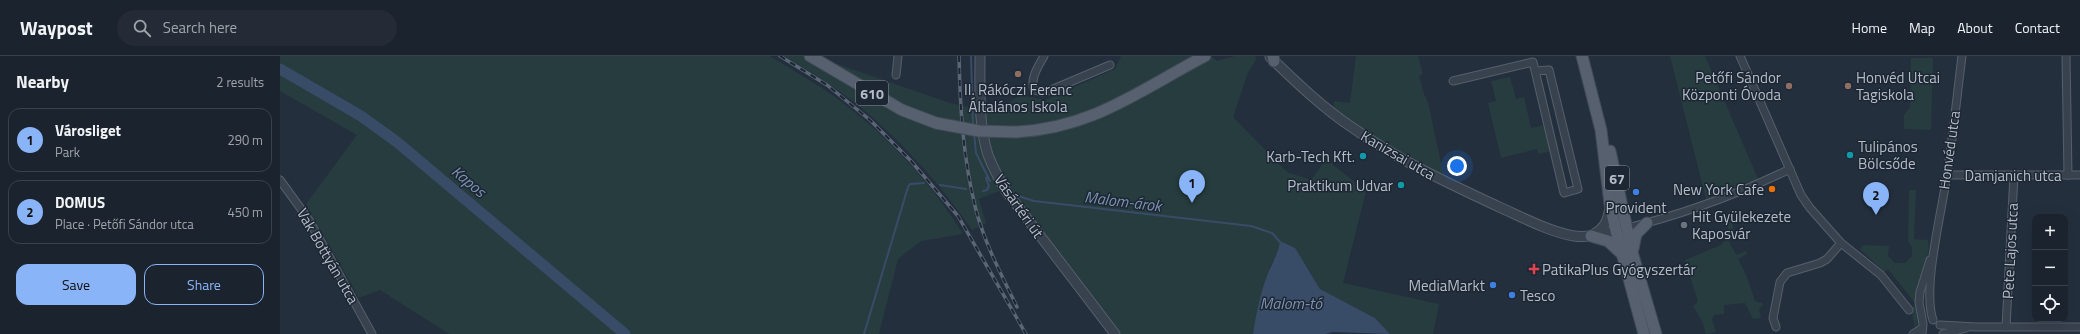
<!DOCTYPE html>
<html lang="en">
<head>
<meta charset="utf-8">
<style>
  body { margin:0; font-family:"Titillium Web",sans-serif; background:#242b36; color:#f1f3f6 }
  .controls { position:absolute; right:12px; bottom:12px; display:grid; overflow:hidden; border-radius:8px; box-shadow:0 4px 16px #0002 }
  .controls button { width:36px; height:36px; display:grid; place-items:center; padding:0; border:0; border-bottom:1px solid #39404a; background:#1b232e; color:#f1f3f6; font:20px sans-serif }
  .you { position:absolute; left:1177px; top:110px; width:14px; height:14px; margin:-10px; border:3px solid #fff; border-radius:50%; background:#1a73e8; box-shadow:0 0 0 6px #1a73e833 }
  .badge { display:grid; place-items:center; width:26px; height:26px; border-radius:50%; background:#8ab4f8; color:#111; font-size:13px; font-weight:700 }
  .pin { position:absolute; translate:-50% -33px; filter:drop-shadow(0 1px 2px #0008) }
  .pin::after { content:''; position:absolute; top:21px; width:14px; height:12px; background:inherit; clip-path:polygon(0 0,100% 0,50% 100%) }
  .list { margin:0; padding:0; list-style:none }
  h2 { display:flex; justify-content:space-between; align-items:center; height:52px; margin:0; padding:0 16px; font-size:17px }
  h2 small { font-size:13px; font-weight:400; color:#a0a4aa }
  .list li { display:grid; grid-template-columns:26px 1fr auto; gap:12px; align-items:center; box-sizing:border-box; height:64px; margin:0 8px 8px; padding:0 8px; border:1px solid #39404a; border-radius:12px }
  .list b { display:block; font-size:15px; white-space:nowrap }
  .list p { margin:0; font-size:13px; white-space:nowrap; color:#a0a4aa }
  .list em { font-size:13px; font-style:normal; color:#a0a4aa }
  .actions { display:flex; gap:8px; padding:12px 16px }
  .actions a { flex:1; padding:9px 0; border:1px solid #8ab4f8; border-radius:12px; text-align:center; font-size:14px; color:#8ab4f8 }
  .actions .main { background:#8ab4f8; color:#111 }
  .icon { flex:none; width:22px; height:22px; fill:none; stroke:currentColor; stroke-width:2; stroke-linecap:round; stroke-linejoin:round }
  .map { position:relative; flex:none; width:1800px; height:278px; overflow:hidden }
  header { display:flex; align-items:center; gap:24px; box-sizing:border-box; height:56px; padding:0 20px; background:#1b232e; border-bottom:1px solid #39404a }
  header strong { font-size:19px }
  nav { display:flex; gap:22px; margin-inline-start:auto; font-size:14px }
  .search { width:280px; height:36px; background:#242b36; display:flex; align-items:center; gap:10px; box-sizing:border-box; padding:0 14px; border-radius:22px; color:#a0a4aa; font-size:15px }
  main { display:flex }
  aside { flex:1; background:#1b232e }
  .map>svg:first-child { display:block }
</style>
</head>
<body>
<header>
<strong>Waypost</strong>
<div class="search"><svg class="icon" aria-label="search" viewBox="0 0 24 24"><circle cx="10" cy="10" r="6"/><path d="M15 15l6 6"/></svg>Search here</div>
<nav><a>Home</a><a>Map</a><a>About</a><a>Contact</a></nav>
</header>
<main>
<aside>
<h2>Nearby<small>2 results</small></h2>
<ul class="list">
<li><span class="badge">1</span><div><b>Városliget</b><p>Park</p></div><em>290 m</em></li>
<li><span class="badge">2</span><div><b>DOMUS</b><p>Place · Petőfi Sándor utca</p></div><em>450 m</em></li>
</ul>
<div class="actions"><a class="main">Save</a><a>Share</a></div>
</aside>
<div class="map">
<svg width="1800" height="278" viewBox="0 0 1800 278">
  <rect width="100%" height="100%" fill="#242f3e"/>
  <g fill="#263c3f">
    <path d="M0 0H490C507 11 525 21 542 32 597 69 648 121 683 178L641 185 618 203 599 278H169L100 234 79 242 26 148 77 79 0 35Z"/>
    <path d="M504 0H543L554 7 670 47 713 56 741 39 765 44 835 13 841 0H931L937 5 955 0H974L977 2 968 16 953 61 1007 116 1031 124 1046 103 1086 135 1063 227 1159 248 1153 278H1110L1095 262 1040 233 1027 211 1000 185V192L990 210 973 278H840L729 131 699 143 706 167 692 174C664 133 628 93 591 60 565 37 534 18 504 0Z"/>
    <polygon points="1076,0 1138,0 1143,18 1139,20 1144,38 1148,46 1164,121 1073,68 1053,54 1054,45 1070,47"/>
    <polygon points="1390,0 1425,0 1479,125 1472,129 1470,125 1426,143"/>
    <polygon points="1631,2 1653,2 1651,74 1624,73 1624,59 1630,51"/>
    <polygon points="1230,21 1236,43 1244,41 1251,72 1264,69 1270,93 1268,96 1258,98 1257,93 1221,102 1208,47 1216,45 1211,25"/>
    <path d="M1629 134H1636L1634 183 1648 184C1652 202 1637 220 1636 239 1635 251 1640 261 1636 274L1635 273 1631 252 1636 248 1608 213 1604 216 1580 193 1584 189 1609 190 1608 200 1615 207H1625L1632 200V191L1628 185Z"/>
    <path d="M1452 166 1455 182 1449 185 1456 199 1466 195 1467 198 1458 203 1467 221 1475 245 1482 247 1483 250 1479 252 1481 262 1473 263 1465 247 1444 249V258L1434 259 1432 263 1436 276 1426 278 1422 265 1413 250 1418 246 1405 204 1441 189C1448 183 1450 176 1447 167Z"/>
  </g>
  <path fill="#394c67" d="M1000 185 1015 192 1040 233 1095 262 1110 278 1053 276 1045 278H973C976 259 980 238 987 220 991 208 999 197 1000 185Z"/>
  <g fill="none" stroke-linecap="round" stroke-linejoin="round">
    <g stroke="#394c67" stroke-width="2">
      <polyline points="691,0 693,71"/>
      <polyline points="694,77 696,97 710,125"/>
      <polyline points="660,129 686,133"/>
      <polyline points="703,135 707,134 709,130 706,122 708,121"/>
      <polyline points="738,140 754,145 971,170 992,177 1001,187"/>
      <polyline points="584,278 628,131 630,128 644,127"/>
    </g>
    <polyline stroke="#394c67" stroke-width="11" points="0,13 81,60 117,86 345,278"/>
    <g stroke="#565f6c" stroke-width="9">
      <g id="minor">
        <path d="M764 0C758 11 750 22 754 34L762 36 771 34 830 9"/>
        <polyline points="1460,0 1521,139 1530,152 1561,187 1601,219 1629,254"/>
        <polyline points="1786,0 1788,119"/>
        <polyline points="616,19 618,0"/>
        <polyline points="1173,25 1253,6 1284,137 1298,133 1269,14 1255,15"/>
        <polyline points="1667,119 1800,119"/>
        <polyline points="0,124 29,164 92,278"/>
        <path d="M1343 173C1401 159 1456 139 1510 113"/>
        <path d="M1653 264C1642 232 1662 155 1667 119 1673 79 1677 40 1682 0"/>
        <polyline points="1660,269 1696,271 1800,271"/>
        <polyline points="1496,271 1493,262 1500,226 1507,217 1540,207 1547,203 1561,187"/>
        <polyline points="1726,271 1734,119"/>
        <polyline points="1633,278 1641,273"/>
        <polyline points="1642,278 1643,268 1639,246 1640,236 1650,204"/>
        <polyline points="1663,278 1686,272"/>
      </g>
    </g>
    <g stroke="#565f6c" stroke-width="11">
      <g id="tertiary">
        <path d="M700 0C700 32 698 68 708 99 713 112 719 123 726 135L835 278"/>
        <path d="M990 1C1016 26 1043 52 1073 72 1118 104 1168 127 1217 150 1240 160 1269 176 1294 180 1308 182 1322 178 1336 175"/>
        <path d="M1314 178C1325 172 1328 164 1330 151"/>
      </g>
    </g>
    <g stroke="#414a57" stroke-width="13">
      <g id="primary">
        <polyline points="530,0 622,54 656,67"/>
        <polyline points="993,0 994,5"/>
        <polyline points="1302,0 1321,74 1330,148 1336,175 1364,278"/>
        <path d="M736 76C813 72 860 34 925 0"/>
        <polyline points="1330,95 1352,196 1376,278"/>
        <polyline points="1311,180 1328,185 1341,197"/>
        <polyline points="1353,193 1356,178 1367,167"/>
      </g>
    </g>
    <use href="#minor" stroke="#38414e" stroke-width="7"/>
    <use href="#tertiary" stroke="#38414e" stroke-width="9"/>
    <use href="#primary" stroke="#56606e" stroke-width="11"/>
    <g stroke="#5a6575" stroke-width="3.5">
      <g id="rail">
        <polyline points="500,0 547,29 590,64 631,105 678,160 746,278"/>
        <path d="M679 0C680 52 683 103 696 154 705 188 722 220 737 251"/>
      </g>
    </g>
    <use href="#rail" stroke="#1d2633" stroke-width="2" stroke-dasharray="6" stroke-linecap="butt"/>
    <g stroke="#414a57" stroke-width="13" stroke-linecap="butt">
      <polyline id="primary-bridge" points="656,67 699,75 736,76"/>
    </g>
    <use href="#primary-bridge" stroke="#56606e" stroke-width="11"/>
  </g>
  <g fill="#8d6e63" stroke="#1d2633" stroke-width="1.5">
    <circle cx="738" cy="18" r="4"/>
    <circle cx="1509" cy="30" r="4"/>
    <circle cx="1568" cy="30" r="4"/>
  </g>
  <g fill="#0f9aa8" stroke="#1d2633" stroke-width="1.5">
    <circle cx="1570" cy="99" r="4"/>
    <circle cx="1083" cy="100" r="4"/>
    <circle cx="1121" cy="129" r="4"/>
  </g>
  <circle fill="#e8710a" stroke="#1d2633" stroke-width="1.5" cx="1492" cy="133" r="4"/>
  <g fill="#3f7fe0" stroke="#1d2633" stroke-width="1.5">
    <circle cx="1356" cy="136" r="4"/>
    <circle cx="1213" cy="229" r="4"/>
    <circle cx="1232" cy="239" r="4"/>
  </g>
  <circle fill="#6b7280" stroke="#1d2633" stroke-width="1.5" cx="1404" cy="169" r="4"/>
  <path fill="#e0444e" stroke="#1d2633" stroke-width="1.5" d="M1252 207h4v4h4v4h-4v4h-4v-4h-4v-4h4z"/>
  <g text-anchor="middle" dominant-baseline="central" stroke-width="3" stroke-linejoin="round" paint-order="stroke">
    <g fill="#1d2633" stroke="#878f9c" stroke-width="1">
      <rect x="576" y="25" width="32" height="24" rx="3"/>
      <rect x="1325" y="110" width="24" height="24" rx="3"/>
    </g>
    <g font-size="14" font-weight="bold" fill="#b4bcc9">
      <text x="592" y="37">610</text>
      <text x="1337" y="122">67</text>
    </g>
    <g font-size="15" fill="#b4bcc9" stroke="#1d2633" text-anchor="end">
      <text x="1501" y="21">Petőfi Sándor<tspan x="1501" dy="17">Központi Óvoda</tspan></text>
      <text x="1576" y="21" text-anchor="start">Honvéd Utcai<tspan x="1576" dy="17">Tagiskola</tspan></text>
      <text x="738" y="33" text-anchor="middle">II. Rákóczi Ferenc<tspan x="738" dy="17">Általános Iskola</tspan></text>
      <text x="1578" y="90" text-anchor="start">Tulipános<tspan x="1578" dy="17">Bölcsőde</tspan></text>
      <text x="1075" y="100">Karb-Tech Kft.</text>
      <text x="1113" y="129">Praktikum Udvar</text>
      <text x="1484" y="133">New York Cafe</text>
      <text x="1356" y="151" text-anchor="middle">Provident</text>
      <text x="1412" y="160" text-anchor="start">Hit Gyülekezete<tspan x="1412" dy="17">Kaposvár</tspan></text>
      <text x="1262" y="213" text-anchor="start">PatikaPlus Gyógyszertár</text>
      <text x="1205" y="229">MediaMarkt</text>
      <text x="1240" y="239" text-anchor="start">Tesco</text>
    </g>
    <g font-size="15" fill="#b4bcc9" stroke="#1d2633">
      <text transform="translate(1669 94) rotate(-82)">Honvéd utca</text>
      <text transform="translate(1118 99) rotate(30)">Kanizsai utca</text>
      <text x="1733" y="119">Damjanich utca</text>
      <text transform="translate(739 150) rotate(55)">Vásártéri út</text>
      <text transform="translate(1730 195) rotate(-87)">Pete Lajos utca</text>
      <text transform="translate(48 200) rotate(60)">Vak Bottyán utca</text>
    </g>
    <g font-size="16" font-style="italic" fill="#7c92b1" stroke="#1d2633">
      <text transform="translate(189 125) rotate(40)">Kapos</text>
      <text transform="translate(843 145) rotate(7)">Malom-árok</text>
      <text x="1011" y="247">Malom-tó</text>
    </g>
  </g>
</svg>
<div class="controls">
<button>+</button>
<button>−</button>
<button><svg class="icon" aria-label="locate" viewBox="0 0 24 24"><circle cx="12" cy="12" r="6"/><path d="M12 2v4M12 18v4M2 12h4M18 12h4"/></svg></button>
</div>
<div class="you"></div>
<div class="pin badge" style="left:912px;top:147px">1</div>
<div class="pin badge" style="left:1596px;top:159px">2</div>
</div>
</main>
</body>
</html>
